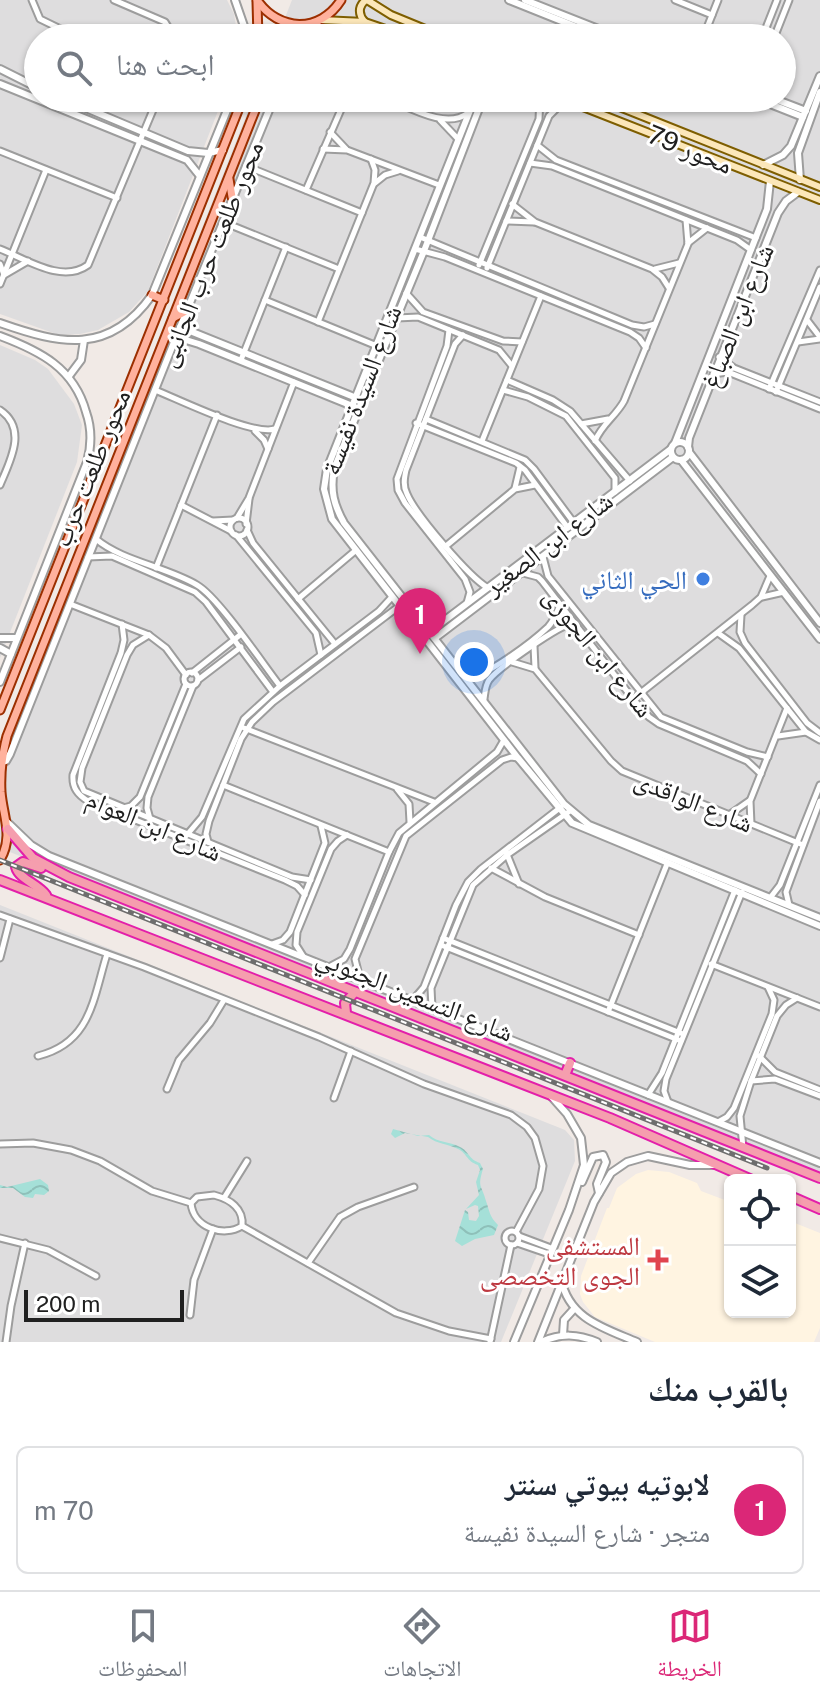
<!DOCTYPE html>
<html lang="ar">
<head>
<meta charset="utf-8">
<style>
  body { margin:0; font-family:"Public Sans","Noto Naskh Arabic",sans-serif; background:#f6f6f7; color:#1f2937; direction:rtl }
  .controls { position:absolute; right:24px; bottom:24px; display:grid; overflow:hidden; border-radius:12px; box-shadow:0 2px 6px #0004 }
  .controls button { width:72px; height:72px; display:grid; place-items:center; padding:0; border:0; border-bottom:2px solid #e0e1e3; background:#fff; color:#1f2937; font:40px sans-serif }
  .scale { position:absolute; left:24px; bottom:20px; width:160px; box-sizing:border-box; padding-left:8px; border:4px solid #202020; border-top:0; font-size:22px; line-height:28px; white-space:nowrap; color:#202020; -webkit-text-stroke:6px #fff; paint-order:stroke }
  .you { position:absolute; left:474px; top:662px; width:28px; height:28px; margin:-20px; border:6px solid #fff; border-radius:50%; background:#1a73e8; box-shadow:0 0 0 12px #1a73e833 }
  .badge { display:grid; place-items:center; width:52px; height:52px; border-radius:50%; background:#db2777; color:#fff; font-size:26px; font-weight:700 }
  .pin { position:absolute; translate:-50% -66px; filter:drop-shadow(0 2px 4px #0008) }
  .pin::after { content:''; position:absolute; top:42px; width:28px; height:24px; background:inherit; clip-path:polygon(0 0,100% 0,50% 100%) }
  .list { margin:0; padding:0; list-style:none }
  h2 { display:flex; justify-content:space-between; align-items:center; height:104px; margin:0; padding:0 32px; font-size:34px }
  h2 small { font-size:26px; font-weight:400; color:#747a83 }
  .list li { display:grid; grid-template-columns:52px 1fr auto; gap:24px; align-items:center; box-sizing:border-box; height:128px; margin:0 16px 16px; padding:0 16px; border:2px solid #e0e1e3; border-radius:12px }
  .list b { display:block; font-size:30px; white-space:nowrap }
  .list p { margin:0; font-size:26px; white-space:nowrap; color:#747a83 }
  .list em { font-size:26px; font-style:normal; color:#747a83 }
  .icon { flex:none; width:44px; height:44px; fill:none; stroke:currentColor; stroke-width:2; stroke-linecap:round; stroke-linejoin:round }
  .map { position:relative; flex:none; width:820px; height:1342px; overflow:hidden; direction:ltr }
  .search { position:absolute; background:#fff; box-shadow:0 2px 6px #0004; left:24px; right:24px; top:24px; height:88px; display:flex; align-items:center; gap:20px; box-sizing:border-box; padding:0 28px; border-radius:44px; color:#747a83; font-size:30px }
  .sheet { height:248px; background:#fff }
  nav { display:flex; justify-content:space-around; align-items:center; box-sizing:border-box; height:112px; border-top:2px solid #e0e1e3; background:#fff; font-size:22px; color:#747a83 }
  nav a { display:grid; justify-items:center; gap:4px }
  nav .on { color:#db2777 }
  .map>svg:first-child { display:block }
</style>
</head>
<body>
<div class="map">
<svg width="820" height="1342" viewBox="0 0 820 1342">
  <defs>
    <pattern id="water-waves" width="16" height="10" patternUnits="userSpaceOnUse" patternTransform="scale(2)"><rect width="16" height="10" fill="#a5e0d8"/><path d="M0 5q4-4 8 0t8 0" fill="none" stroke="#8ec0b9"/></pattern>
  </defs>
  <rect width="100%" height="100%" fill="#f1eae6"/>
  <g fill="#deddde">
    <polygon points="0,0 227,0 234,14 238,38 38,38 38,98 223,98 148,291 129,312 98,330 80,334 59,335 0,314"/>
    <polygon points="292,0 820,0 820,1178 0,848 0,742 253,98 782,98 782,38 277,38"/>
    <polygon points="0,345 35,360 48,369 74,404 82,425 77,462 0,658"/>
    <polygon points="0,905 565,1130 574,1140 575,1161 501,1342 0,1342"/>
  </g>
  <polygon fill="#fff4e1" points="648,1170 669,1172 697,1183 701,1191 730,1202 730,1312 790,1312 790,1221 820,1233 820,1328 814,1342 655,1342 595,1317 583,1302 580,1294 581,1276 607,1208 609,1208 617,1188 636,1174"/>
  <g fill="url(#water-waves)">
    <path d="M393 1129 418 1136 429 1135C438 1143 449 1141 460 1147 469 1151 468 1159 480 1163L483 1169C477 1188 482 1185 486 1201 490 1212 489 1216 498 1225L494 1235 475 1239 462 1246 455 1241 465 1210 468 1212 469 1220 476 1221 479 1216 478 1206 475 1205 466 1209 479 1195 476 1182 480 1170 478 1165C466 1161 467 1153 458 1149 448 1144 437 1144 428 1137L405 1133 395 1138 391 1134Z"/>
    <polygon points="40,1179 48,1185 49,1191 44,1195 35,1194 33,1198 25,1197 13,1188 0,1188 0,1185 7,1187"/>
  </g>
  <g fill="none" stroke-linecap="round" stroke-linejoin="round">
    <g stroke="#9d9d9d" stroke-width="9">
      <g id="minor">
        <polyline points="32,0 40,19 79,38"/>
        <polyline points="114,0 165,22 175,38"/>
        <polyline points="675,0 712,15"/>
        <polyline points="703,38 718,0"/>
        <polyline points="762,38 777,0"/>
        <polyline points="774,38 789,0"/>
        <path d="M386 98C409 107 446 130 468 113"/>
        <polyline points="440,120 458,139"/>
        <polyline points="330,132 346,149"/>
        <polyline points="537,145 556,160 756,238"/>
        <polyline points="323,149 347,150 439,185"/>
        <polyline points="0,151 117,198"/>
        <polyline points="530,163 552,166 737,240 751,250"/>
        <polyline points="246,166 362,213"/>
        <polyline points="375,183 385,175 398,171"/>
        <polyline points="306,190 346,98"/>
        <polyline points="512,204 535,222 652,269 662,277 669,288"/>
        <polyline points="506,221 534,222"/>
        <polyline points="223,222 339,269"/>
        <polyline points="420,237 632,325 644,327 655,324"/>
        <polyline points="688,243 707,228"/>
        <path d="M0 249C26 259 62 284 88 265L158 98"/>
        <polyline points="415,249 445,257 630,332 639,338 646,348"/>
        <polyline points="0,264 4,275 28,261"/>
        <polyline points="479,265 539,119 540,98"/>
        <polyline points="487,268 549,116 557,108 570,103"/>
        <polyline points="655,269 679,263"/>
        <polyline points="0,284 46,170"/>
        <polyline points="406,293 423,312 503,341 522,342"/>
        <polyline points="265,300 377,346"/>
        <polyline points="397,318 418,317 499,350 512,366"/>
        <polyline points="807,320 820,337"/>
        <polyline points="318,322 374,183 375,170 371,159"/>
        <polyline points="449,330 447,346 397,479 398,490 405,503 465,579 470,592 467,603"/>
        <path d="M463 335 455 344 406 470C404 479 403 486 407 494 416 515 469 577 488 588"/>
        <polyline points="798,342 820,339"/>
        <polyline points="719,357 734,368 820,402"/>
        <polyline points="241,360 286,247"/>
        <polyline points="713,374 728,372 820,409"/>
        <polyline points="507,380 553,400 570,411 630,481"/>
        <polyline points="769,389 820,270"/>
        <path d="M155 390C180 400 253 436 275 429"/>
        <polyline points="503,390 528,397 566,416 615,478 615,492"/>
        <polyline points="776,392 820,287"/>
        <path d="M0 410C28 429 10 461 0 485"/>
        <polyline points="426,419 525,460 534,469 574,523"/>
        <polyline points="416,423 516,463 525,470 568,528"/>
        <polyline points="581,424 608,419"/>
        <polyline points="255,431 264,440 268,449"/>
        <polyline points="482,441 541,296"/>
        <path d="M595 441C602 424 616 416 624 401L688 244 686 220"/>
        <polyline points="515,488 520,467"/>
        <polyline points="181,505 231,531"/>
        <polyline points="237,518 249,498 294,382"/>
        <circle cx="239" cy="527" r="9"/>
        <polyline points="213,521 233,520"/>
        <polyline points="246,524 249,499"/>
        <polyline points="247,530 253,543 335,644"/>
        <polyline points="236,535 316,633 321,655"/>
        <path d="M96 539C122 561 167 567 197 585 218 597 263 664 280 686"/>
        <polyline points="446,546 515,489 535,485"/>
        <polyline points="88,557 112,556 195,592 206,602 273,692"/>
        <polyline points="543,557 548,576 661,717 747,752 768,757"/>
        <polyline points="156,568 217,415"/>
        <polyline points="523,573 538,577 542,581 633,699 649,717 659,724 747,761 761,774"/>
        <polyline points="762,597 784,592"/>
        <polyline points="298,599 355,551"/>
        <polyline points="70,604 149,635 166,648 186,675"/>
        <polyline points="741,615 740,632 745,643 807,723 820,733"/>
        <path d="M122 624 124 640 121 653 73 775C72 788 78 795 88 801L285 880 297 886 305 895"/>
        <polyline points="718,633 739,648 806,732 820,740"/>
        <polyline points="149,635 133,645 127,655 82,768 80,782 84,791 292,877 311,880"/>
        <polyline points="534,646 535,668"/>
        <polyline points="512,662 535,669 611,761 622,771 803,845"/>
        <circle cx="191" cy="679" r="7"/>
        <polyline points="192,673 240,635"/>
        <path d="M467 679C488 675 531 643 548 627 554 621 557 612 560 605"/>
        <polyline points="198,680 241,647"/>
        <path d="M484 699C485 693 485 686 489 680 497 669 560 624 574 623"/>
        <polyline points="633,699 752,605 761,597 770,576"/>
        <polyline points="244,728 434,802"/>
        <polyline points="778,736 806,732"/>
        <polyline points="223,785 389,852"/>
        <polyline points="397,789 409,804 410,822"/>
        <polyline points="123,808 131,806 140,797 186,684"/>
        <polyline points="729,815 749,801"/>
        <polyline points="150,819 147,808 148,797 193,686"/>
        <polyline points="751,824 750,801 787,708"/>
        <polyline points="186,836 202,817 244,719 280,686 379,611 391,598"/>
        <polyline points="208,842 206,834 209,821 241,739 252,722 273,702 398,607"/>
        <polyline points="506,852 519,884"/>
        <polyline points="491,868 545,897 639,935"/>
        <polyline points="770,898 780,885 820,785"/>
        <polyline points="789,905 786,892 790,881 820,801"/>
        <polyline points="0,915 144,967 319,1037 424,1084 511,1115 527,1127 535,1138 543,1166 539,1189 516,1232"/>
        <polyline points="443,938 683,1034"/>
        <polyline points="272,944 283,940 290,932 325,843 321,826"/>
        <polyline points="441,945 681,1041"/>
        <polyline points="303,956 296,945 297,932 331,849 338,841 347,835"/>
        <polyline points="0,958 10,919"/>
        <polyline points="711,964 820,1007"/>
        <polyline points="329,967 344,959 350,949 389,852 399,833 497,752 504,740"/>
        <polyline points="360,979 355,959 406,836 502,760 511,757 518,758"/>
        <polyline points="413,1000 424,987 456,905 468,882 481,869 561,807"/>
        <polyline points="432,1008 431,988 473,885 507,855 570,811"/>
        <polyline points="608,1012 667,864"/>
        <path d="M38 1056C91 1043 93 999 107 954"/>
        <polyline points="759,1056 775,1072 820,1090"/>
        <polyline points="751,1081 775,1079 820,1096"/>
        <polyline points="167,1089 179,1060 210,1023 224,1000"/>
        <polyline points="648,1095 662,1073 735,890"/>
        <polyline points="334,1098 351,1051"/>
        <polyline points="668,1102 664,1091 666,1079 742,892"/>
        <polyline points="718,1122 727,1117 734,1108 772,1014 774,1000 768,987"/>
        <polyline points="0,1144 33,1143 71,1150 100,1161 152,1191 191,1203"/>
        <polyline points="743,1148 740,1116 751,1081 777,1016 786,1005 797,998"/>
        <path d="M214 1195C229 1199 244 1208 242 1226 223 1238 193 1227 191 1203L197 1197Z"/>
        <polyline points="224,1198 247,1161"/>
        <polyline points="242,1226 396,1313 449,1331 491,1339"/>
        <circle cx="512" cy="1238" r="7"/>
        <polyline points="519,1236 551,1248"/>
        <polyline points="0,1238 48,1250 96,1276"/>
        <polyline points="517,1243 549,1254"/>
        <polyline points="308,1263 340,1217 358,1207 414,1187"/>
        <polyline points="190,1315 194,1280 213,1229"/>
        <polyline points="6,1342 11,1306 25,1243"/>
        <polyline points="490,1342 511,1245"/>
      </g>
    </g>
    <g stroke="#9d9d9d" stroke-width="10">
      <g id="tertiary">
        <polyline points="235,0 245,29 245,38"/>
        <polyline points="509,0 604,38"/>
        <polyline points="525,0 621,38"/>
        <polyline points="0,69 38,88"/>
        <polyline points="0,84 187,160 199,175"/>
        <polyline points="62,98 188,151 208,153 223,150"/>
        <polyline points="475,98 327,469 324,489 332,519 518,758 572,823 820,926"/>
        <path d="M483 98 424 251 334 469C330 491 334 505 344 523L564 804 589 825 820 918"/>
        <polyline points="755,98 803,117"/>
        <polyline points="772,98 806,111"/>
        <polyline points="763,165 783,155 791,146 820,76"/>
        <polyline points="800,180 798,153 820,92"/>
        <path d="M0 323C60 344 109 356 152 295L232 98"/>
        <polyline points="180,327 359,399"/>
        <path d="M0 336C40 351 74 368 86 412 92 429 92 444 87 462L0 682"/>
        <polyline points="176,337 199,344 355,407"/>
        <polyline points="69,376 81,360 84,340"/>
        <circle cx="680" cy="451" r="9"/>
        <polyline points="675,443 767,209 770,181"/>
        <polyline points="688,447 689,438 778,213 786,201 798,192"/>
        <polyline points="689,452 820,623"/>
        <polyline points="681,460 820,639"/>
        <polyline points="428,633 671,449"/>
        <polyline points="0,638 17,638"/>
        <polyline points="435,638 673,457"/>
        <polyline points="0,648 11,654"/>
        <polyline points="0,763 6,761 10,754 176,337 274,98"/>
        <polyline points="7,822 31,845 49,856 820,1163"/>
        <polyline points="582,1182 593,1157 603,1155 606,1162 597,1184 599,1193"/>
        <path d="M561 1279C569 1319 604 1328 637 1342"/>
        <polyline points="563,1335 564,1320 574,1309"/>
        <polyline points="514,1342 569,1210 584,1165 581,1138 567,1114 551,1096"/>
        <polyline points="538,1342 594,1202 611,1173 627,1162 648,1156 690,1165 717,1165"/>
        <path d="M541 1342C561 1333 578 1334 597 1342"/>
      </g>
    </g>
    <g stroke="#7e5e00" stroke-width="10">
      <g id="secondary">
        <polyline points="367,0 391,15 447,38"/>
        <polyline points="321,20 365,22 412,38"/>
        <path d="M365 22C358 15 358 6 366 0"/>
        <polyline points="560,98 820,200"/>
        <polyline points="597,98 820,187"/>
      </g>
    </g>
    <g stroke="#9c2f00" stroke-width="11">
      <g id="primary">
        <path d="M257 0C279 32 320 33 341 0"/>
        <polyline points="257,2 258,38"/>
        <polyline points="301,38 317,23"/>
        <polyline points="229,179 232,197"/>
        <polyline points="152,295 164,300"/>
        <polyline points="173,318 186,311"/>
        <polyline points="0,710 243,98"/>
        <path d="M0 860C14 836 3 817 1 792 0 773 2 755 7 736L260 98"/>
      </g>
    </g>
    <g stroke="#e31faa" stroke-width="12">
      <g id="trunk">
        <polyline points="8,829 33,858 69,877 820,1178"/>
        <path d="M41 868 23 862 16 867C19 879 38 884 46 895"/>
        <polyline points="0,880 610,1118 752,1180"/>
        <polyline points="346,1013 345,1003 355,992"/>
        <polyline points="565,1075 570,1063"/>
        <polyline points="790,1196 820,1209"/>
      </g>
    </g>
    <use href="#minor" stroke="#fff" stroke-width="5"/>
    <use href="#tertiary" stroke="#fff" stroke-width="6"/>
    <use href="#secondary" stroke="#fce7b9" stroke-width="6"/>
    <use href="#primary" stroke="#ffb19d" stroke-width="7"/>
    <use href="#trunk" stroke="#f59eae" stroke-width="8"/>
    <g stroke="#6e6e6e" stroke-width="5">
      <polyline id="rail" points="0,860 767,1168"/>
    </g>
    <use href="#rail" stroke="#fff" stroke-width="2" stroke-dasharray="6" stroke-linecap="butt"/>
  </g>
  <circle fill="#3f7fe0" stroke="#fff" stroke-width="3" cx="703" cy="579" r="8"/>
  <path fill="#e0444e" stroke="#fff" stroke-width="3" d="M654 1248h8v8h8v8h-8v8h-8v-8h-8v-8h8z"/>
  <g text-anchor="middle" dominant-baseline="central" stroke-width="6" stroke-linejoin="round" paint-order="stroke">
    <g font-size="26" fill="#202020" stroke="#fff">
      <text transform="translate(690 149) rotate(22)">محور 79</text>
      <text transform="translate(210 254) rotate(-68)">محور طلعت حرب الجانبى</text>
      <text transform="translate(737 316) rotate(-68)">شارع ابن الصباغ</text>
      <text transform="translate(361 390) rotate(-69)">شارع السيدة نفيسة</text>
      <text transform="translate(91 468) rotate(-68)">محور طلعت حرب</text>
      <text transform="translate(548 543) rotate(-37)">شارع ابن الصغير</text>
      <text transform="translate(599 652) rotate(51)">شارع ابن الجوزى</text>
      <text transform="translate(694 801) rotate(22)">شارع الواقدى</text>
      <text transform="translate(154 825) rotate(23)">شارع ابن العوام</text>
      <text transform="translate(415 994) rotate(22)">شارع التسعين الجنوبي</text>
    </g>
    <g font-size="26" fill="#366cbe" stroke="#fff" text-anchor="end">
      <text x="687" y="579">الحي الثاني</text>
    </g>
    <g font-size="26" fill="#be3a42" stroke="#fff" text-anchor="end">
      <text x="640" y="1245">المستشفى<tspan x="640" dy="30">الجوى التخصصى</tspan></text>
    </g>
  </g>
</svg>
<div class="controls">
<button><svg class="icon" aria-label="locate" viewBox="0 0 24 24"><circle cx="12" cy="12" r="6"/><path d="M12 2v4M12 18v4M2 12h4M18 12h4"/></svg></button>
<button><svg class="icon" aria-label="layers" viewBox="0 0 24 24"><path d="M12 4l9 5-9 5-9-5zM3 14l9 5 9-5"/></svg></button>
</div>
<div class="scale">200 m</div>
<div class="you"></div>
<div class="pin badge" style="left:420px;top:654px">1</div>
<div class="search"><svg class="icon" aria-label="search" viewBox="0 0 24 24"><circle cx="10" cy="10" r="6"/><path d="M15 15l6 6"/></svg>ابحث هنا</div>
</div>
<section class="sheet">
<h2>بالقرب منك<small></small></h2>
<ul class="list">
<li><span class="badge">1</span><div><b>لابوتيه بيوتي سنتر</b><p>متجر · شارع السيدة نفيسة</p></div><em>70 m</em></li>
</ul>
</section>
<nav>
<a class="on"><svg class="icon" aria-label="map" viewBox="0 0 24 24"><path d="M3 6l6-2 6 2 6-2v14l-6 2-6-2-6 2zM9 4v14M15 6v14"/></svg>الخريطة</a>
<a><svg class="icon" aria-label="directions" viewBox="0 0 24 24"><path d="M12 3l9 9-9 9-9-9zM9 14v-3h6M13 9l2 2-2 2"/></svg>الاتجاهات</a>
<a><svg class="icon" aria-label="saved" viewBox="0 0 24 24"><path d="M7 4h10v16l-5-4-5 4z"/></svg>المحفوظات</a>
</nav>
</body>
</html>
